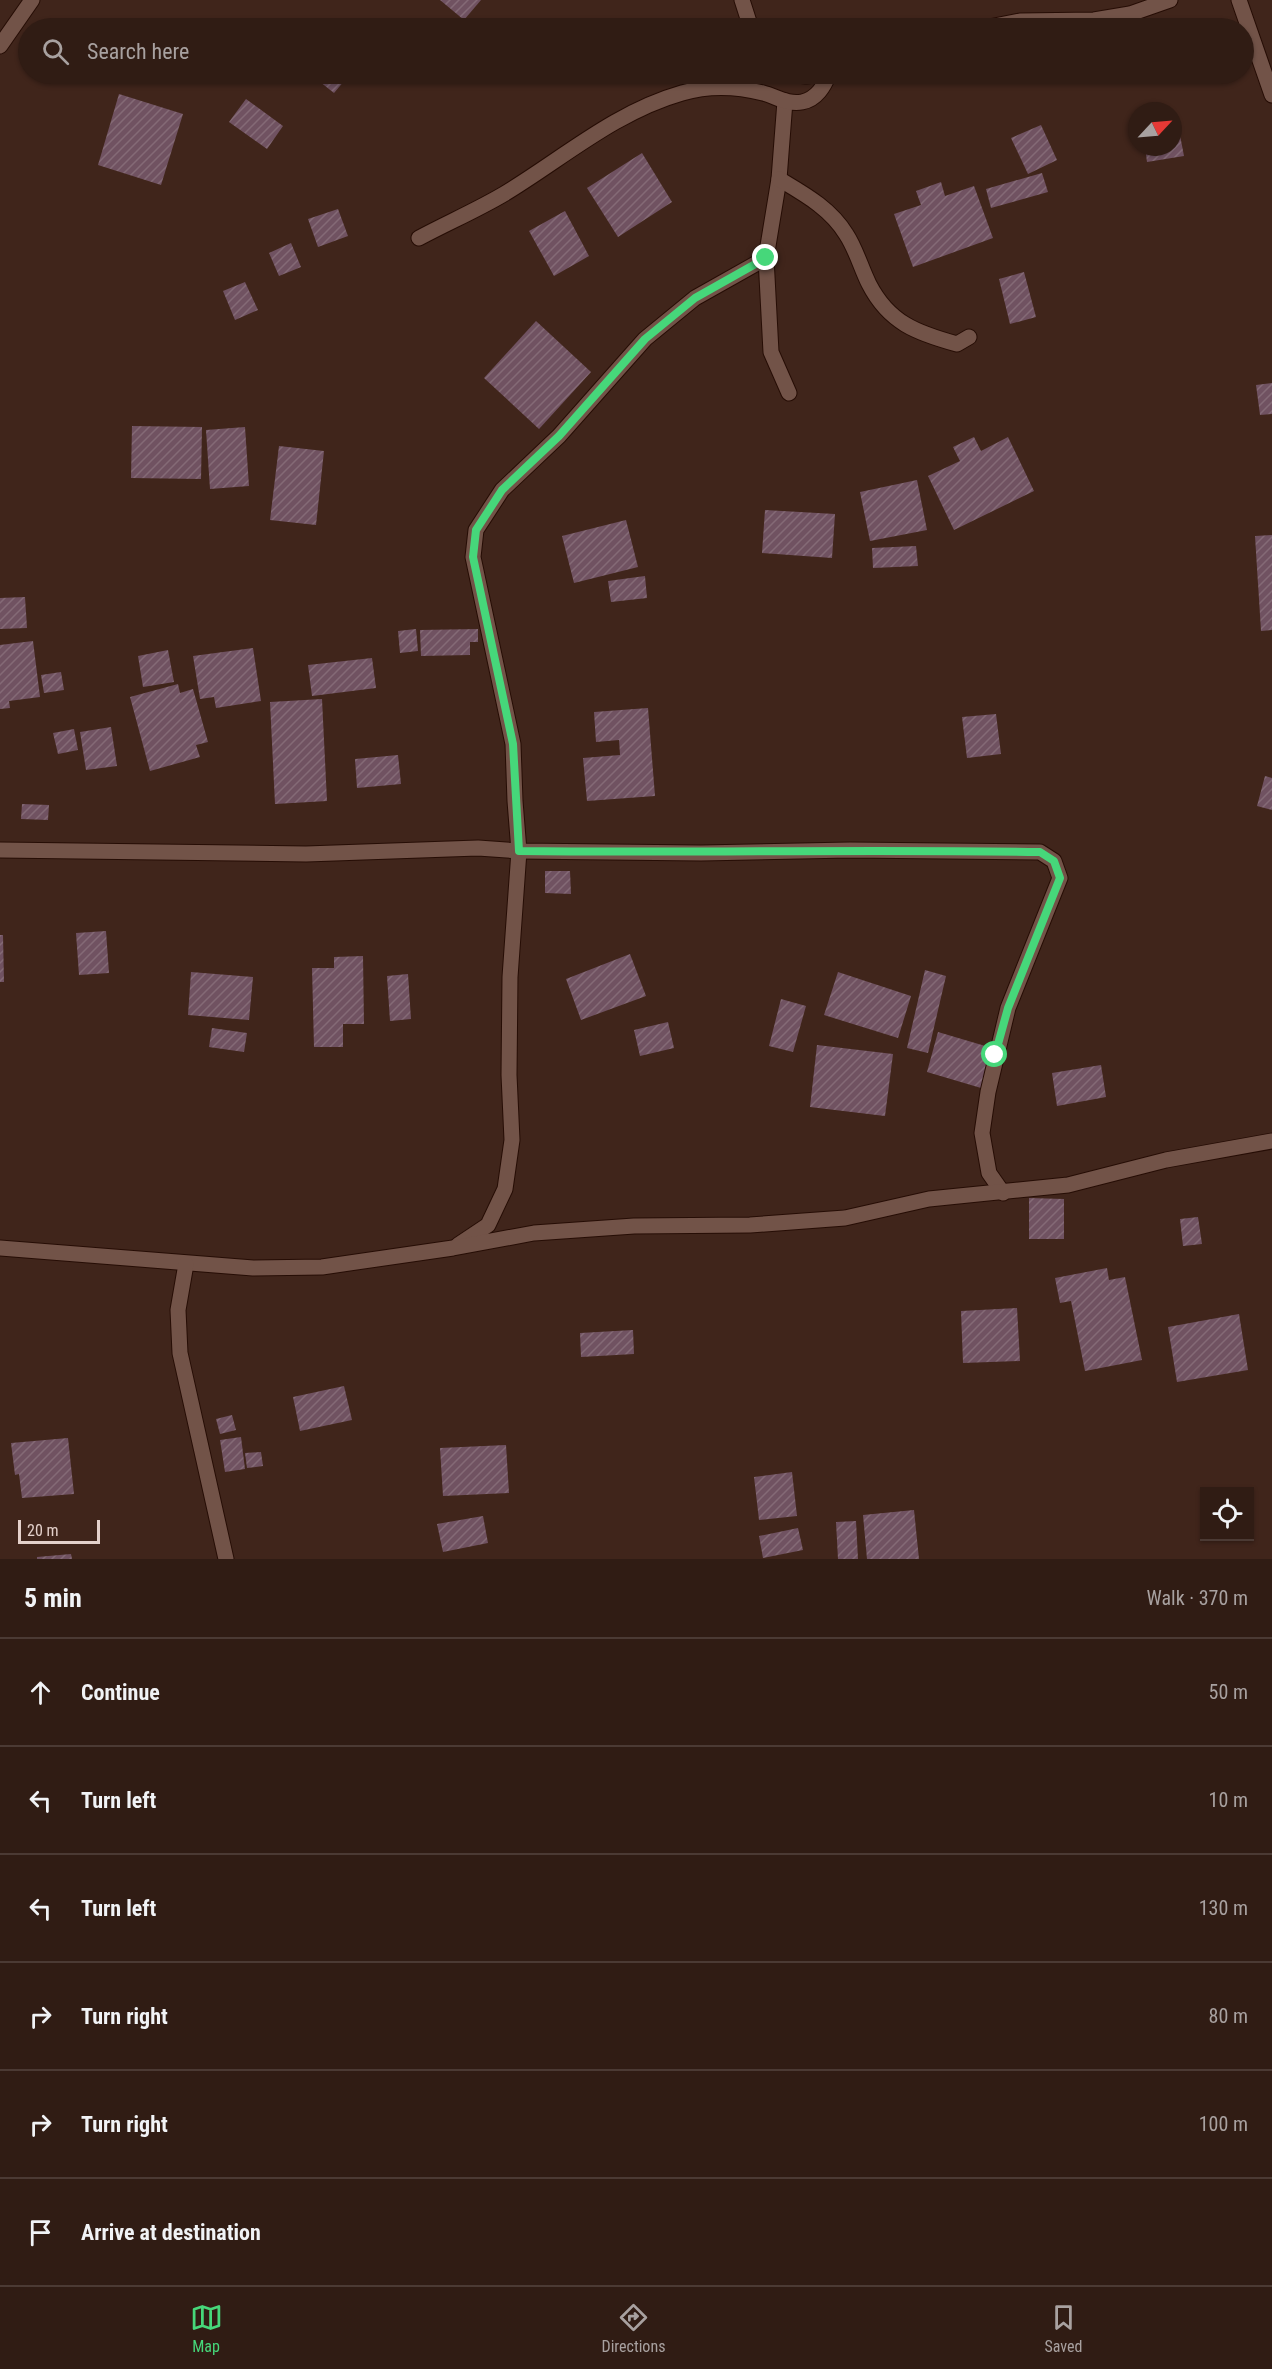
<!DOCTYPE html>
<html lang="en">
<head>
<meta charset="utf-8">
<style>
  body { margin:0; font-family:"Roboto Condensed",sans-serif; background:#38251d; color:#f1f3f6 }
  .controls { position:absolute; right:18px; bottom:18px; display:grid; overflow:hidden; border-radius:0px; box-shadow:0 2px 4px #0004 }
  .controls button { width:54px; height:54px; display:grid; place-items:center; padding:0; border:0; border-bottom:2px solid #4b3a34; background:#301c14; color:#f1f3f6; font:30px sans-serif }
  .compass { position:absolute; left:1128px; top:102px; width:54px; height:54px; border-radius:50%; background:#301c14; box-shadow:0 2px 4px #0004; rotate:64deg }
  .scale { position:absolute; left:18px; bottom:15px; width:82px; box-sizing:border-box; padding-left:6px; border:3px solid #e4d1cb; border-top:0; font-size:16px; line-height:21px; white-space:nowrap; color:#e4d1cb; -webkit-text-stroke:4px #40251b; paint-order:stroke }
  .stop { position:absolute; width:18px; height:18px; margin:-14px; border:4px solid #46d77a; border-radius:50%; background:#fff }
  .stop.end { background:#46d77a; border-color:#fff; box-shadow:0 2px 6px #0008 }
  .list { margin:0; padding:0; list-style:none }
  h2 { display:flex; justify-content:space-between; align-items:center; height:78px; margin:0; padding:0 24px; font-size:26px }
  h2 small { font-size:20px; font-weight:400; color:#a8a1a0 }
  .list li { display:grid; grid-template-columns:39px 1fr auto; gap:18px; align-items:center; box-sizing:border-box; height:108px; padding:0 24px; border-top:2px solid #4b3a34 }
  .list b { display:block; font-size:22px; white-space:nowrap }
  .list em { font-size:20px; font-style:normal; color:#a8a1a0 }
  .icon { flex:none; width:33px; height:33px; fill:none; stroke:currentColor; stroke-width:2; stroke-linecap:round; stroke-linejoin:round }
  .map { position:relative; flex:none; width:1272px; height:1559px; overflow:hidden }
  .search { position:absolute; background:#301c14; box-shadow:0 2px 4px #0004; left:18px; right:18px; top:18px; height:66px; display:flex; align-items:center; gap:15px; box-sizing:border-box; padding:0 21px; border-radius:33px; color:#a8a1a0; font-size:22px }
  .sheet { height:726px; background:#301c14 }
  nav { display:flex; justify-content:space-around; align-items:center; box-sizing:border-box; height:84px; border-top:2px solid #4b3a34; background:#301c14; font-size:16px; color:#a8a1a0 }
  nav a { display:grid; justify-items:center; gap:3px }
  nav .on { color:#46d77a }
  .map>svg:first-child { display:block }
</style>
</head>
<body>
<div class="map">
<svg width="1272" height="1559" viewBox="0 0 1272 1559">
  <defs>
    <pattern id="building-hatch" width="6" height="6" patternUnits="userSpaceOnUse" patternTransform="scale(1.5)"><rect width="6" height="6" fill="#705261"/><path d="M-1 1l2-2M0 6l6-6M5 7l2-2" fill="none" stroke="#846a76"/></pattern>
  </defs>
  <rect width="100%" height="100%" fill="#40251b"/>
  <g fill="url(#building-hatch)">
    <polygon points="440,0 481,0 464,20"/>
    <polygon points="310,74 350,74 334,93"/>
    <polygon points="119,94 183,114 161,185 98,165"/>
    <polygon points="246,99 283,126 267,149 229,122"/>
    <polygon points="1041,125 1057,160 1028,174 1011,138"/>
    <polygon points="1179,130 1184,156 1147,162 1145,147 1173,147 1173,131"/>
    <polygon points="642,153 672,202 618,237 587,188"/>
    <polygon points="1042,173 1048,192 991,208 986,189"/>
    <polygon points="941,182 945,196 974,186 993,238 913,267 894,214 921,205 916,191"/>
    <polygon points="338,209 348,236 318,247 308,219"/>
    <polygon points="565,211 589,256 554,276 529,231"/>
    <polygon points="291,243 301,267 279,276 269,253"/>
    <polygon points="1024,272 1036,317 1010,324 999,279"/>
    <polygon points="245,282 258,310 235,320 223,291"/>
    <polygon points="536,321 591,372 539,429 484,378"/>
    <polygon points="1272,383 1272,414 1260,415 1256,385"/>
    <polygon points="132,426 202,427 201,479 131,478"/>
    <polygon points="245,427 249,486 210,489 206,430"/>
    <polygon points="974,437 981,451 1008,437 1034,491 954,530 928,476 960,461 953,447"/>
    <polygon points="279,446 324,451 316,525 270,520"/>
    <polygon points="917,480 927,530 870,541 860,492"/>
    <polygon points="765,510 835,514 832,558 762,553"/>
    <polygon points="626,520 638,567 574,583 562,536"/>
    <polygon points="1272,535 1272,630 1261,631 1255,536"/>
    <polygon points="916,546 918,566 873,568 872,548"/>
    <polygon points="645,576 647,598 611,602 608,581"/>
    <polygon points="25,597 27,628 0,629 0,598"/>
    <polygon points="416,629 418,651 400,653 398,631"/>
    <polygon points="478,629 478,642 470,642 470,655 421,656 420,630"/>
    <polygon points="33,641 40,697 9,701 10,708 0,709 0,645"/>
    <polygon points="253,648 261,701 216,708 214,697 200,699 193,656"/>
    <polygon points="168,650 174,682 143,687 138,656"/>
    <polygon points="372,658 376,688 312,696 308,665"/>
    <polygon points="61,672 64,690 44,693 41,675"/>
    <polygon points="178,684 180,693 193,689 208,742 196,745 200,757 150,771 130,697"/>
    <polygon points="322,699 327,801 275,804 270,702"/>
    <polygon points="648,708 655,796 587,801 583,758 620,755 619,740 596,742 594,712"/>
    <polygon points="996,714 1001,754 967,758 962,717"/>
    <polygon points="111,727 117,766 86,770 80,732"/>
    <polygon points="74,729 78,750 58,754 53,733"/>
    <polygon points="398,755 401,784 357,788 355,759"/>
    <polygon points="1265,776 1272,778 1272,810 1257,806"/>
    <polygon points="22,804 49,805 48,820 21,819"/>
    <polygon points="545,871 570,871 571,894 545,893"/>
    <polygon points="106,931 109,973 79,975 76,933"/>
    <polygon points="0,935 3,935 4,982 0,982"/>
    <polygon points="630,954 646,996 581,1020 566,979"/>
    <polygon points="363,956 364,1024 343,1024 343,1047 314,1047 312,968 334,968 334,957"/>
    <polygon points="925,970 946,976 928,1053 907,1048"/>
    <polygon points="191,972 253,977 249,1020 188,1015"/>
    <polygon points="838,972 911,996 898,1038 824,1015"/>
    <polygon points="408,974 411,1019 390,1021 387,976"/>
    <polygon points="781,999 806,1006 793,1052 769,1046"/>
    <polygon points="668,1022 674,1048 640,1056 634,1030"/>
    <polygon points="212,1028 247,1033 244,1052 209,1047"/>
    <polygon points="938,1032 992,1048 981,1088 927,1072"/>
    <polygon points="817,1045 893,1054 885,1116 810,1107"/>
    <polygon points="1101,1065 1106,1097 1057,1106 1052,1073"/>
    <polygon points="1029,1198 1064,1199 1064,1239 1029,1239"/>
    <polygon points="1198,1217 1202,1244 1183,1246 1180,1219"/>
    <polygon points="1107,1268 1109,1280 1125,1277 1142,1360 1085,1371 1071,1301 1060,1303 1055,1278"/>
    <polygon points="1017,1308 1020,1361 963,1363 961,1311"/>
    <polygon points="1239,1314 1248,1370 1177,1382 1168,1327"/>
    <polygon points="633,1330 634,1354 581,1357 580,1333"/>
    <polygon points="344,1386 352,1420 300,1431 293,1397"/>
    <polygon points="232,1415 236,1430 220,1434 216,1419"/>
    <polygon points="241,1437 245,1469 225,1472 220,1440"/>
    <polygon points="68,1438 74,1494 22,1498 19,1474 15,1475 11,1443"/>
    <polygon points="506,1445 509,1493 443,1496 440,1448"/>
    <polygon points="261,1452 263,1466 247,1468 245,1453"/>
    <polygon points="792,1472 797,1516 759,1520 754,1477"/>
    <polygon points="914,1510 919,1559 867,1559 863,1515"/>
    <polygon points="483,1516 488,1543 443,1552 437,1524"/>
    <polygon points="856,1521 858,1559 838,1559 836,1522"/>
    <polygon points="798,1528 803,1550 763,1558 759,1536"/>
    <polygon points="71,1554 72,1559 37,1559 37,1557"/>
  </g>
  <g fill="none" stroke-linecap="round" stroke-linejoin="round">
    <g stroke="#260d05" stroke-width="17">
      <g id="street">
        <polyline points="742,0 751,28"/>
        <polyline points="1239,0 1272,95"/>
        <polyline points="984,28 1020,21 1094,20 1130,14 1170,0"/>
        <polyline points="0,46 32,0"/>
        <polyline points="788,74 806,76 825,74"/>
        <polyline points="785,101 779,179 766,258 771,352 789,393"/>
        <path d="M779 179C804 194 830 208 846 234 856 249 861 268 869 284 889 323 917 333 957 344L969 337"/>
        <path d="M419 238C447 223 477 210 504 194 562 159 615 112 682 93 709 85 736 86 763 93 775 96 788 105 802 102 817 99 824 86 829 74"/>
        <polyline points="0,850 306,854 478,848 519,851 701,853 850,850 1040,852 1054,861 1060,878 1008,1008 988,1092 982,1133 989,1173 1003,1193"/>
        <polyline points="458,1245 488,1225 505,1189 512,1140 509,1075 510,977 519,851 515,801 513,744 473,557 476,530 502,490 559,436 645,339 695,298 766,258"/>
        <polyline points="0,1248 253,1268 322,1267 453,1248 534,1233 634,1226 750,1225 845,1218 929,1199 1068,1185 1166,1160 1272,1141"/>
        <polyline points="186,1264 178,1310 180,1353 226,1559"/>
      </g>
    </g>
    <use href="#street" stroke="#725348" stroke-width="15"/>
  </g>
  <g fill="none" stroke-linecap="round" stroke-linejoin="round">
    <path stroke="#46d77a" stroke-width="8" d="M766 258 695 298 645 339 559 436 502 490 476 530 473 557 513 744 519 851C693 853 866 849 1040 852L1054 861 1060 878 1008 1008 995 1055"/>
  </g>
</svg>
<div class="controls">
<button><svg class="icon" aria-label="locate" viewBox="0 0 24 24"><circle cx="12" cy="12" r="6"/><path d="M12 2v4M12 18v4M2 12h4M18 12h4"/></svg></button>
</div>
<svg class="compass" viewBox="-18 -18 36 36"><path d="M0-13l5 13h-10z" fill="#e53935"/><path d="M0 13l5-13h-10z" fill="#a8a1a0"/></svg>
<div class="scale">20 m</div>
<div class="stop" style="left:995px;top:1055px"></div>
<div class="stop end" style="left:766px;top:258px"></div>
<div class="search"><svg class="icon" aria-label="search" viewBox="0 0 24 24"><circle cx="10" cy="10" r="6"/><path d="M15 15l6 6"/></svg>Search here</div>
</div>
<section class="sheet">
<h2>5 min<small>Walk · 370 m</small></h2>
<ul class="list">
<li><svg class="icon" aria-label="ahead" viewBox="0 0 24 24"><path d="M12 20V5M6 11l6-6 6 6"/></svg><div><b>Continue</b></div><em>50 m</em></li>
<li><svg class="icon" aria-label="left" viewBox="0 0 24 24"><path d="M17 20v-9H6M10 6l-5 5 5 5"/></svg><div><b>Turn left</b></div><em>10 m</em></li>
<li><svg class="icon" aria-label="left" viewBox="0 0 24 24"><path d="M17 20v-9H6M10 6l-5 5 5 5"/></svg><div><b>Turn left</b></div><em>130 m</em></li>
<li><svg class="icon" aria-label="right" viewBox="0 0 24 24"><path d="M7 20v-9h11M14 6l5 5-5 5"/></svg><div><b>Turn right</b></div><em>80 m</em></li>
<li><svg class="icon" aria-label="right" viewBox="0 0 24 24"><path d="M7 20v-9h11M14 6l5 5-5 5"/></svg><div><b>Turn right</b></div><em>100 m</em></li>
<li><svg class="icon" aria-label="arrive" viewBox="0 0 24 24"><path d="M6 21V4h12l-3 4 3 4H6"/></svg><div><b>Arrive at destination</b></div></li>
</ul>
</section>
<nav>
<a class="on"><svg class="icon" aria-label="map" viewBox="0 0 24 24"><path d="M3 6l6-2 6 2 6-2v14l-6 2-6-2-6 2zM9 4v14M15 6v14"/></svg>Map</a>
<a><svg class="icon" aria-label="directions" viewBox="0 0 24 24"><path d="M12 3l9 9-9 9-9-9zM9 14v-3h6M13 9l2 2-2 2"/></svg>Directions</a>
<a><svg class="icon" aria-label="saved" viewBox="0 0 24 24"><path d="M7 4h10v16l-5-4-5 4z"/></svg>Saved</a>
</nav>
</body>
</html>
